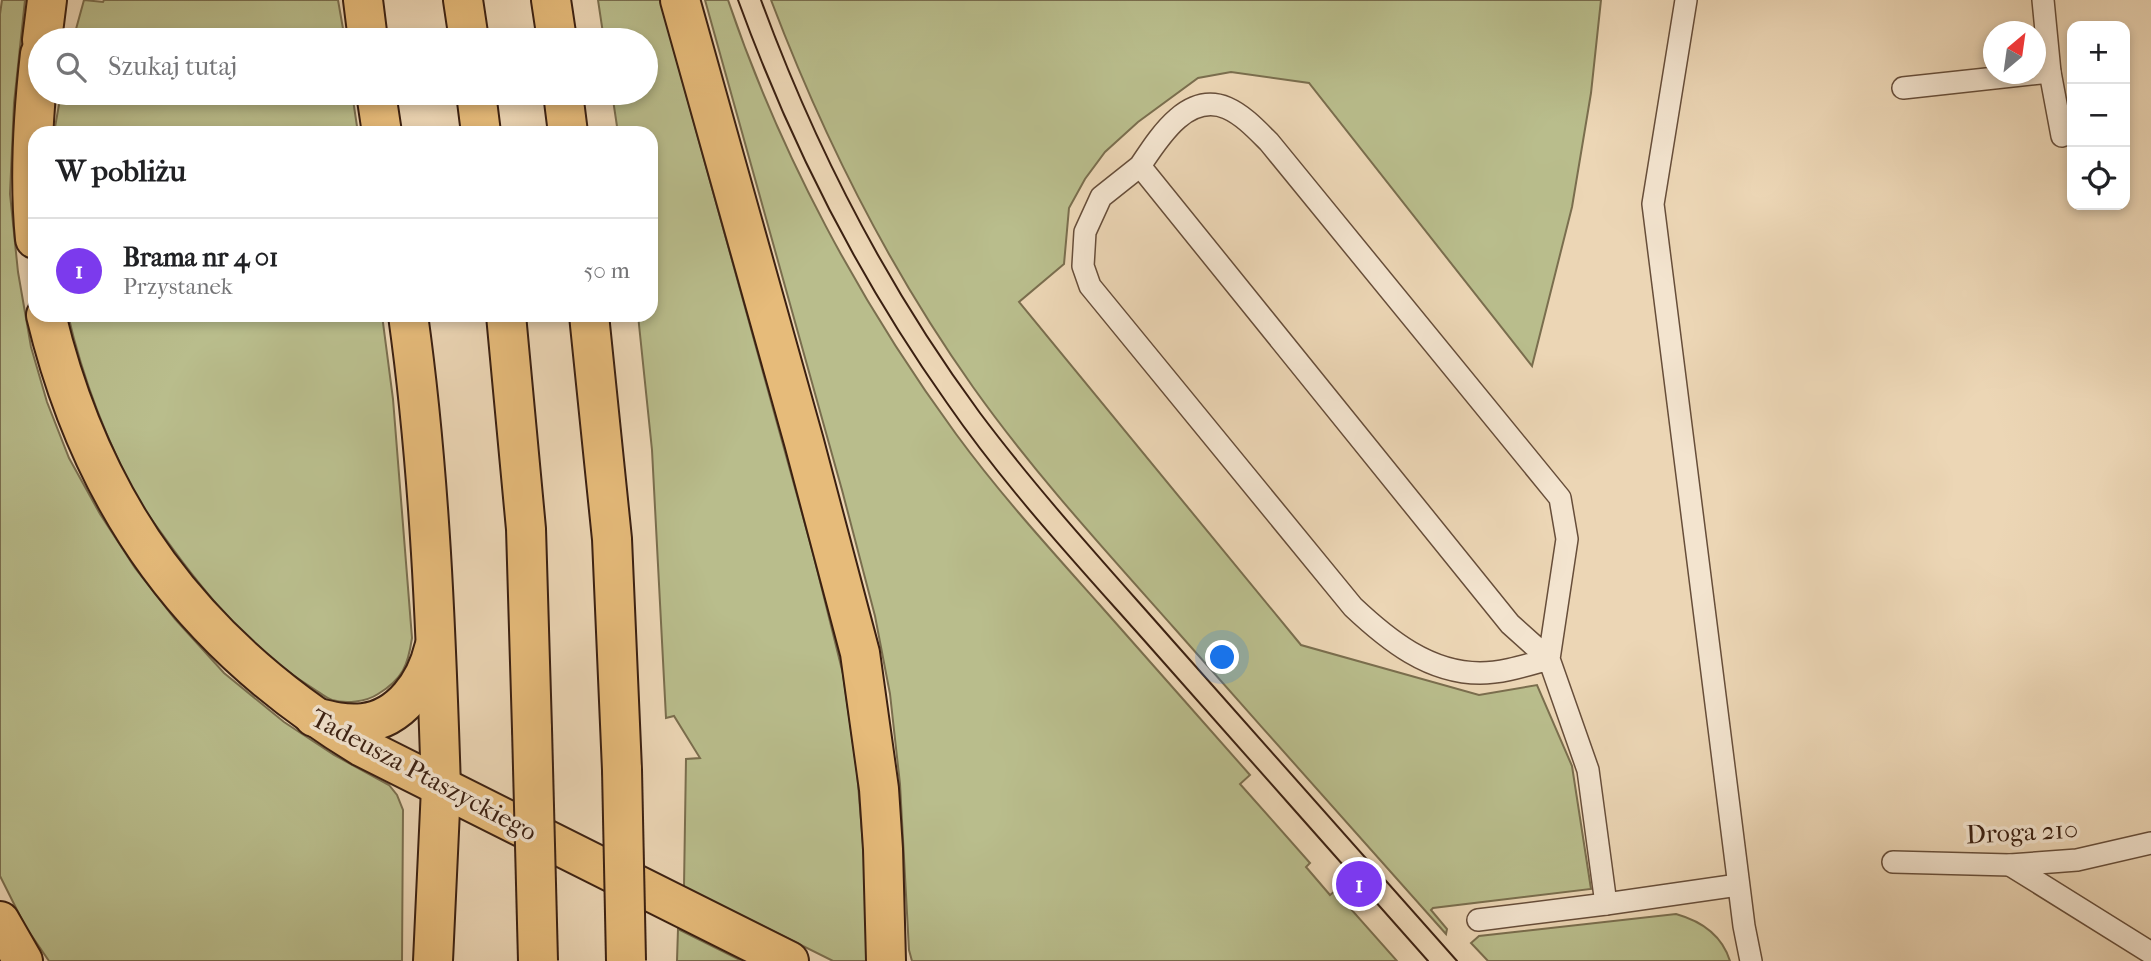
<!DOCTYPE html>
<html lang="pl">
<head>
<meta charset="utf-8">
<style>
  body { margin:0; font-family:"IM FELL French Canon",serif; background:#f2f2f2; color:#202124 }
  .controls { position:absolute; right:21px; top:21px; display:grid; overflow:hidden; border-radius:14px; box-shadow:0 4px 10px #0003 }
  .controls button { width:63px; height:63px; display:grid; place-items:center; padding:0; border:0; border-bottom:2px solid #e0e0e0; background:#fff; color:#202124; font:35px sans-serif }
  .compass { position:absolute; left:1983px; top:21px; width:63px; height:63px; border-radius:50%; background:#fff; box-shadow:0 4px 10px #0003; rotate:29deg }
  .you { position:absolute; left:1223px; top:658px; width:24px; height:24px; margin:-18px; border:5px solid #fff; border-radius:50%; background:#1a73e8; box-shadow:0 0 0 10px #1a73e833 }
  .badge { display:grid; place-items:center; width:46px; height:46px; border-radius:50%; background:#7c3aed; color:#fff; font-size:23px; font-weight:700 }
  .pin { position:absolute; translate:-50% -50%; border:4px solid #fff; box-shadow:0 2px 7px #0006 }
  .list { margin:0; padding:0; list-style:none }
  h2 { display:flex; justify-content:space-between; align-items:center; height:91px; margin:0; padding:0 28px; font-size:30px }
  h2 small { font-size:23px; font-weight:400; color:#757577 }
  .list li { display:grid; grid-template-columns:46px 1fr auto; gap:21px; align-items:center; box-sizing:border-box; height:105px; padding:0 28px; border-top:2px solid #e0e0e0 }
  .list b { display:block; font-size:26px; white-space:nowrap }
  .list p { margin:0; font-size:23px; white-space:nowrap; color:#757577 }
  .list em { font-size:23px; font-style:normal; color:#757577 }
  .icon { flex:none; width:38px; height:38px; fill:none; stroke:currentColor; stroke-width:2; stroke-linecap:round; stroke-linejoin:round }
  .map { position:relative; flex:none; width:2151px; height:961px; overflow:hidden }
  .search { position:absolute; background:#fff; box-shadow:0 4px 10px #0003; left:28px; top:28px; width:630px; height:77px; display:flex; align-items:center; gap:18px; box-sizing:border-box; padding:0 24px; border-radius:38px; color:#757577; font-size:26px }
  .panel { position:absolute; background:#fff; box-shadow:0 4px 10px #0003; left:28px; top:126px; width:630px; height:196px; border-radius:21px }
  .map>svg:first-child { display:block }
</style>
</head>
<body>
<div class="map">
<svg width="2151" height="961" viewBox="0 0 2151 961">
  <rect width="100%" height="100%" fill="#ecd6b5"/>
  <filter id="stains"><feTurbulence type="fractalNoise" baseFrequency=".00286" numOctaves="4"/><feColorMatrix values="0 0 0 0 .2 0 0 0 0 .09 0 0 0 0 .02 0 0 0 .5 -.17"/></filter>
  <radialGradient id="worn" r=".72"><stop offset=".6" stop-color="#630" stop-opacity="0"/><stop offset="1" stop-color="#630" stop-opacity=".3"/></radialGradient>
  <g fill="#b9bd8c" stroke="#7a6e4e" stroke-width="2">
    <polygon points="2,0 25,0 14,103 10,194 18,272 31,347 47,402 69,458 100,514 135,568 175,619 224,673 284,722 334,755 389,785 397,795 403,810 402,961 49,961 25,926 0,876 0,14"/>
    <polygon points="84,0 103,2 104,0 338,0 345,40 73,40"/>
    <polygon points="598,0 660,0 813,553 843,674 857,772 864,857 868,961 833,961 684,887 686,759 700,758 674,716 666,718 652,450 638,315 651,315 651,133 618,133 612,93 646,93 646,40 604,40"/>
    <path d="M705 0H728C780 154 860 303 956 434 1000 494 1050 549 1099 604 1149 661 1200 718 1250 775L1240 784 1310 863 1306 867 1330 895 1335 891 1397 961H912L909 950 900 784 890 694 875 616 842 490Z"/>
    <path d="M771 0H1601L1591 93 1572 207 1532 366 1309 83 1231 72 1198 78 1138 122 1105 152 1085 179 1069 208 1064 264 1019 302 1301 645 1479 695 1537 685 1572 766 1591 889 1433 908 1431 910 1447 929 1446 934C1356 833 1265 731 1175 629 1105 550 1034 473 973 387 888 267 823 137 771 0Z"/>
    <polygon points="61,93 352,93 358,133 54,133"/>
    <path d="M68 315H382L393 399 412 638C408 665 403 679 378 694 366 702 346 704 332 700 326 698 319 692 314 689 253 652 206 595 165 538 156 525 145 512 138 499 106 440 83 379 68 315Z"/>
    <path d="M1676 914C1701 921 1722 935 1730 961H1488L1471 943 1479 936Z"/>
    <polygon points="678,929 742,961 677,961"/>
  </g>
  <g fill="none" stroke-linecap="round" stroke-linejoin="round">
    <g stroke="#674e3a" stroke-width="24">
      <g id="service">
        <polyline points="1686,0 1653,204 1744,926 1751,961"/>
        <polyline points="2043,0 2050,72 2062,136"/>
        <polyline points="1903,88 2050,72"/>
        <path d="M1140 166 1101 197 1085 232 1083 266 1090 286 1353 607C1388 640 1429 673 1480 673 1503 673 1527 665 1549 659L1510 624 1140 166C1158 139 1187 91 1227 108 1243 115 1256 129 1269 142L1560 498 1567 539 1549 659 1588 770 1606 904"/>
        <polyline points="1893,862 2010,865 2077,860 2151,843"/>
        <polyline points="2010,865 2151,953"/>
        <polyline points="1478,920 1606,904 1738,885"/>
      </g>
    </g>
    <g stroke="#3b2011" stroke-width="42">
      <g id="primary">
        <polyline points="42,40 47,0"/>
        <path d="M35 239C29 178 33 115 40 54"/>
        <path d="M46 315C92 507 194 645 362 747L789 961"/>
        <polyline points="0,921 23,961"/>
        <polyline points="433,961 441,788"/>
      </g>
    </g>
    <g stroke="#3b2011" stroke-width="42">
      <g id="motorway">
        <polyline points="363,0 368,40"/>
        <polyline points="463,0 469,40"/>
        <polyline points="551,0 557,40"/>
        <polyline points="680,0 804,442 860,653 879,789 883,849 886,961"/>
        <polyline points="376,93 382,133"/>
        <polyline points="476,93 481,133"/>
        <polyline points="563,93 568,133"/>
        <path d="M408 315C430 472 436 630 441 788"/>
        <polyline points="506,315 526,529 532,729"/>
        <polyline points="589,315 612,539 622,770"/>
        <path d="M314 717C330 721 346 725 363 723 401 719 426 682 434 648"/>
      </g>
    </g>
    <use href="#service" stroke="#f3e4cf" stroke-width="21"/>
    <use href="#primary" stroke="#e6bb7a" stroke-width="38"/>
    <use href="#motorway" stroke="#e6bb7a" stroke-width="38"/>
    <g stroke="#3b2011" stroke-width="2">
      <path d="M738 0C790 143 859 279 947 403 1007 490 1080 568 1150 647 1243 752 1335 856 1428 961"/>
      <path d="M761 0C815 147 887 287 980 413 1040 493 1108 567 1174 642 1268 748 1363 854 1457 961"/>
    </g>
    <g stroke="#3b2011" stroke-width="42" stroke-linecap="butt">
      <g id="motorway-bridge">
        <polyline points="532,729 538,961"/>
        <polyline points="622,770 626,961"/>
      </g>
    </g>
    <use href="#motorway-bridge" stroke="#e6bb7a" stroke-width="38"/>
  </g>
  <g text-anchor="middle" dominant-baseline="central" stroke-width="7" stroke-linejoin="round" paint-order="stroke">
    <g font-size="26" fill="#3b2011" stroke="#f3e4cf">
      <text transform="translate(424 775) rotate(28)">Tadeusza Ptaszyckiego</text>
      <text transform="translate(2022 832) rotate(-3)">Droga 210</text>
    </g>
  </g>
  <rect width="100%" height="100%" filter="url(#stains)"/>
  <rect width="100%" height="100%" fill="url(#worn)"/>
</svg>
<div class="controls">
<button>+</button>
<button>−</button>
<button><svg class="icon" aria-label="locate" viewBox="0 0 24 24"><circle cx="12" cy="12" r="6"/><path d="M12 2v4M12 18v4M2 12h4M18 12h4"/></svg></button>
</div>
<svg class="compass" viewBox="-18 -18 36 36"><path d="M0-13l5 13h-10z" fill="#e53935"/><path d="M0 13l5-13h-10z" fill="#757577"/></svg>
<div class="you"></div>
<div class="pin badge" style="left:1359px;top:884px">1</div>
<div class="search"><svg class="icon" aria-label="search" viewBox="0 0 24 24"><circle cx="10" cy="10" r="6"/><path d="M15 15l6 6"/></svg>Szukaj tutaj</div>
<section class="panel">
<h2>W pobliżu<small></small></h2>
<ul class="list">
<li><span class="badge">1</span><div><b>Brama nr 4 01</b><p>Przystanek</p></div><em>50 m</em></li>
</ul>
</section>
</div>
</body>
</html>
